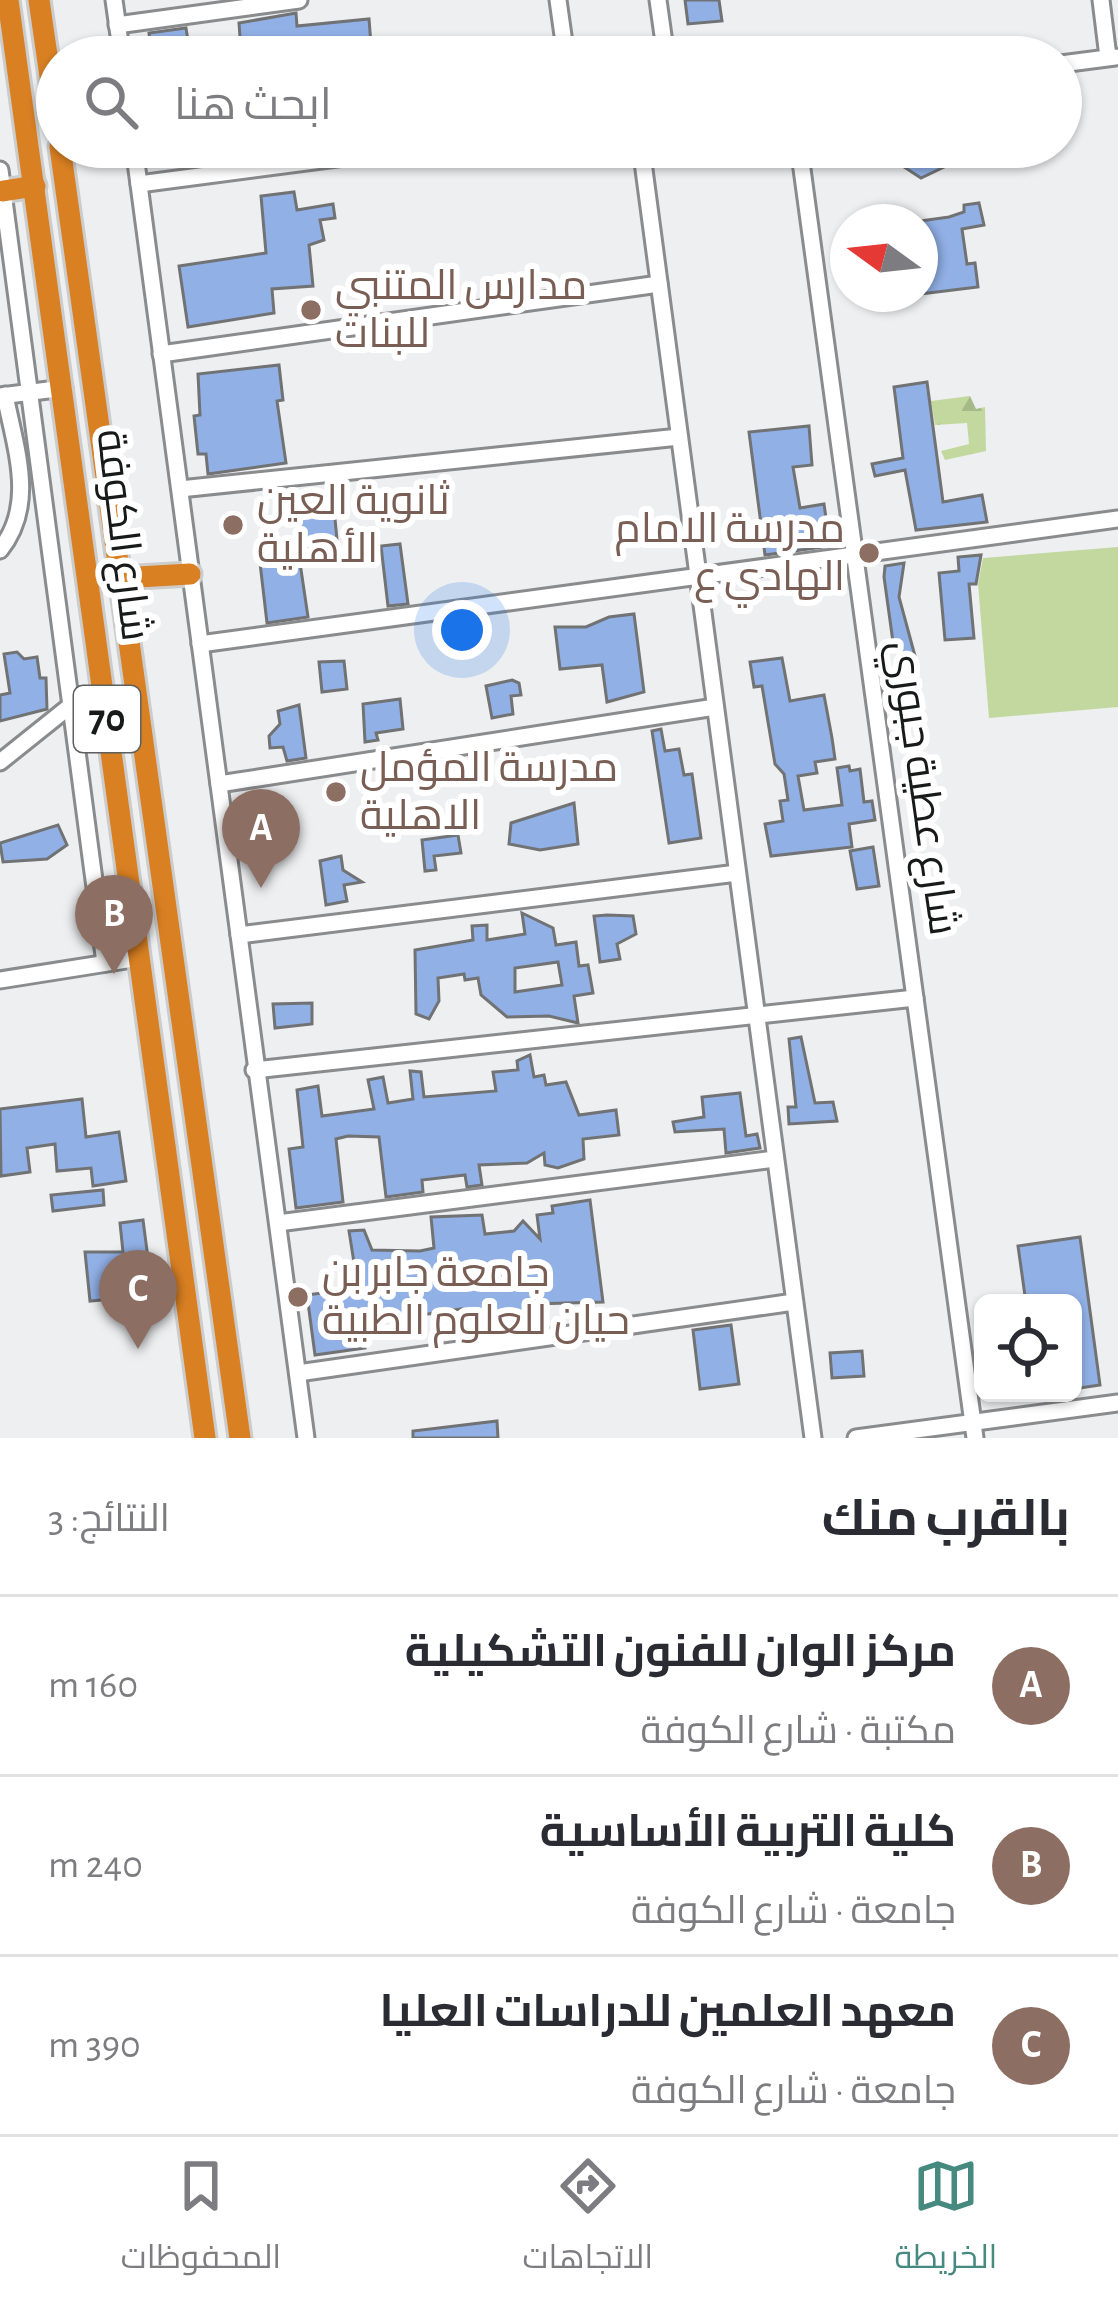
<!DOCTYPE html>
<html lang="ar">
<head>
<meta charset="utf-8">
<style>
  body { margin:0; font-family:"Alegreya Sans",Cairo,sans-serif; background:#f7f7f7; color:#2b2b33; direction:rtl }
  .controls { position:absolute; right:36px; bottom:36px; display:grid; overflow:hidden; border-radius:18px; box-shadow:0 3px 9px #0004 }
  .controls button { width:108px; height:108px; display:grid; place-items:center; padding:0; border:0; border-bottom:3px solid #e1e1e2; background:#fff; color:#2b2b33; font:60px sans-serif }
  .compass { position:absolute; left:830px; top:204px; width:108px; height:108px; border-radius:50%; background:#fff; box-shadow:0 3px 9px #0004; rotate:285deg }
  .you { position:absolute; left:462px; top:630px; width:42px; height:42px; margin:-30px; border:9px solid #fff; border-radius:50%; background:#1a73e8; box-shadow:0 0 0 18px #1a73e833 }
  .badge { display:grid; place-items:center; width:78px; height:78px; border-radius:50%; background:#468a7f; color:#fff; font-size:39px; font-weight:700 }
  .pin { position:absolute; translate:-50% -99px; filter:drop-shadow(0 3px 6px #0008) }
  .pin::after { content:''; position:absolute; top:63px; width:42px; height:36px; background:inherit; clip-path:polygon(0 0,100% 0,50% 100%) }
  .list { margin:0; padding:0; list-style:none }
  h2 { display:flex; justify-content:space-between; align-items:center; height:156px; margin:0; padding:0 48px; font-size:51px }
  h2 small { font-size:39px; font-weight:400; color:#7c7c81 }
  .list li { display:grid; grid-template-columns:78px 1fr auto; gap:36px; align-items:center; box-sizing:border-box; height:180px; padding:0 48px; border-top:3px solid #e1e1e2 }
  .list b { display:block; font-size:45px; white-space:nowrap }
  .list p { margin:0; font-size:39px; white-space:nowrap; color:#7c7c81 }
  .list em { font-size:39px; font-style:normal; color:#7c7c81 }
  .icon { flex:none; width:66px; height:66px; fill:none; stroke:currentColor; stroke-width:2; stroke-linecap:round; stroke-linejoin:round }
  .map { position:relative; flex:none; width:1118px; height:1438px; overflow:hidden; direction:ltr }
  .search { position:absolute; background:#fff; box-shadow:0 3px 9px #0004; left:36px; right:36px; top:36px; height:132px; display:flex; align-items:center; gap:30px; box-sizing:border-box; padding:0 42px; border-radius:66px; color:#7c7c81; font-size:45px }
  .sheet { height:696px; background:#fff }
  nav { display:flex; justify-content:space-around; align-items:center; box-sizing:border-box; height:168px; border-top:3px solid #e1e1e2; background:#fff; font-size:33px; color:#7c7c81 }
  nav a { display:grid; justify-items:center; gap:6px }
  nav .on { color:#468a7f }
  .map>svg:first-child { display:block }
</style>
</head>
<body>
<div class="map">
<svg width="1118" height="1438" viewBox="0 0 1118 1438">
  <defs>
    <pattern id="forest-firs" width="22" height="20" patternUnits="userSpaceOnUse" patternTransform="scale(3)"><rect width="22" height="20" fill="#c2d89f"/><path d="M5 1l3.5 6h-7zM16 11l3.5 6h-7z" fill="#a6b988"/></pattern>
  </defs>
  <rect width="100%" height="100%" fill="#eeeff1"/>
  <polygon fill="#c2d89f" points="1118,547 1118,707 989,718 978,584 983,558"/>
  <polygon fill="url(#forest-firs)" points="970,396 976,409 985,407 986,451 945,460 941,451 969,444 967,423 935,425 931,401"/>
  <g fill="#91b0e6" stroke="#717273" stroke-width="3" fill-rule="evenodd">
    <polygon points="685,0 719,0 722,21 688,24"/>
    <polygon points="296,13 297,26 369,19 372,57 152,57 149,33 186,28 189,47 240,37 239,23"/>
    <polygon points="902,147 947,147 948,165 921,178 904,167"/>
    <polygon points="294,192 297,210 333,204 335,218 320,220 324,240 309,245 313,286 272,289 274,313 188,327 179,266 266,253 261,196"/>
    <polygon points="979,203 984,225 962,229 967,264 975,263 978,287 920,294 920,221 949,217 964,212 964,205"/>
    <polygon points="279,365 283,400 277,401 286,463 208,474 206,454 198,454 194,416 200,415 198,374"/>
    <polygon points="927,382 943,502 982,495 987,522 916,530 905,470 875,476 872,464 903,458 894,387"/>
    <polygon points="809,426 812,465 793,467 800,508 824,504 830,546 765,555 749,432"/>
    <polygon points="322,497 333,498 338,550 299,554 293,509"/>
    <polygon points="400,544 408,604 388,606 381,546"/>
    <polygon points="981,555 976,584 969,584 974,638 945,640 939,573 959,571 958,557"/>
    <polygon points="299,556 308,617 267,623 260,563"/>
    <polygon points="904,563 899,597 915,656 901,657 900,641 893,642 884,577 885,566"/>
    <polygon points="634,614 644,692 607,702 602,665 560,669 555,627 586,627 609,617"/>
    <polygon points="17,652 24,659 37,657 40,678 46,678 47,709 0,721 0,695 10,693 4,654"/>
    <polygon points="782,658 790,701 824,695 832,738 835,759 815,762 817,773 798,776 804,810 842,805 837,768 849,766 850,771 860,769 864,802 872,801 875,820 849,824 852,847 771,856 765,824 783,821 780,801 788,800 784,774 775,764 762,686 754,687 750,662"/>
    <polygon points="344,661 347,689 322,692 319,662"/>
    <polygon points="512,680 519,683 521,695 511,696 513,714 492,718 486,686"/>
    <polygon points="400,699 403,729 376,733 378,740 365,742 363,704"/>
    <polygon points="299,705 306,758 287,761 283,747 270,748 269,736 280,724 278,711"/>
    <polygon points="661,729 665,751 679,749 684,775 692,774 701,838 669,843 652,731"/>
    <polygon points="574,803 578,844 540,850 509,844 511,823"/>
    <polygon points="58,825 67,845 47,859 3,862 0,843"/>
    <polygon points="458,835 461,853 434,856 436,870 425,871 422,840"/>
    <polygon points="873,847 879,886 857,889 850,851"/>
    <polygon points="341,856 343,870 362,882 344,885 347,901 326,905 320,861"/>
    <path d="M522 913 553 928 556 945 576 942 579 966 588 965 593 993 574 996 578 1023 549 1016 507 1017 481 995 478 978 465 980 464 974 438 978 439 1001 429 1019 416 1014 415 950 473 940 472 926 487 925V940L525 934ZM558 962 562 985 515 992V968Z"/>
    <polygon points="607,915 633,916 636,934 617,944 620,959 600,962 594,916"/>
    <polygon points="312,1003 312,1024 275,1028 273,1004"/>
    <polygon points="801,1037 815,1103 833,1102 837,1121 789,1124 788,1107 796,1107 789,1039"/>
    <polygon points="530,1055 534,1077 544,1075 546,1085 566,1082 579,1115 616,1110 619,1135 583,1139 584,1159 558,1168 545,1165 544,1153 527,1163 479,1165 482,1185 467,1187 465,1175 422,1180 423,1192 386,1197 379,1137 348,1136 336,1139 343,1202 296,1208 289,1149 303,1147 297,1090 318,1086 322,1116 374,1109 368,1080 383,1077 388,1103 413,1099 410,1071 421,1072 424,1097 496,1091 493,1072 518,1070 517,1061"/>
    <polygon points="740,1093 746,1136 757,1134 760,1148 726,1153 724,1129 675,1132 673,1122 704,1117 702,1097"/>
    <polygon points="82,1099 86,1137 119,1132 126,1181 93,1186 91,1168 57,1171 55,1144 27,1148 30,1172 1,1176 0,1109"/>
    <polygon points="103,1190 104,1205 53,1211 51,1195"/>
    <polygon points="590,1200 603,1302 533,1304 536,1325 502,1319 490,1307 494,1333 467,1337 461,1309 361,1324 365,1348 315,1355 307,1295 358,1288 349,1231 364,1230 372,1250 420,1251 434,1248 431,1217 482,1215 485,1234 514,1231 523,1221 540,1239 537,1215 553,1213 552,1206"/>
    <polygon points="143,1220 152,1289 143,1291 145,1303 125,1306 123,1298 90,1301 85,1252 123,1252 120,1223"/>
    <polygon points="1080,1237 1100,1385 1073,1389 1073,1303 1026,1303 1018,1246"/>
    <polygon points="731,1325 739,1384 700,1389 693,1330"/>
    <polygon points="862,1351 864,1376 832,1378 830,1353"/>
    <polygon points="497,1421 498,1438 413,1438 413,1431"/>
  </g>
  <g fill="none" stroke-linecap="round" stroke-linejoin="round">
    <g stroke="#8a8b8d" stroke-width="21">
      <g id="minor">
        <polyline points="114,0 122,57"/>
        <polyline points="558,0 566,57"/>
        <polyline points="658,0 666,57"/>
        <polyline points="1101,0 1108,57"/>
        <polyline points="117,25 299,0"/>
        <polyline points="1061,64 1115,57"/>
        <polyline points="134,147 306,1438"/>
        <polyline points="641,147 813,1438"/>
        <polyline points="799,147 975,1438"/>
        <polyline points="0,170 105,963"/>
        <polyline points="139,184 421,147"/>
        <polyline points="161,354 659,284"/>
        <polyline points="0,396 64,388"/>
        <polyline points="180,489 679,437"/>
        <path d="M0 550C37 504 15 448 5 395"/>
        <polyline points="200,644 1118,519"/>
        <polyline points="0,762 70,706"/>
        <polyline points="219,784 715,707"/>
        <polyline points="239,935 737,873"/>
        <polyline points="0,980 139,958"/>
        <polyline points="254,1070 915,998"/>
        <polyline points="278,1223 775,1159"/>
        <polyline points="298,1373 794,1302"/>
        <polyline points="856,1438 1118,1403"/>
      </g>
    </g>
    <g stroke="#ccc" stroke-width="27">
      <g id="highway">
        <polyline points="8,0 205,1438"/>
        <polyline points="39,0 57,125"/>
        <polyline points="60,147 240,1438"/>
        <polyline points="3,191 35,186"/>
        <polyline points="121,578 190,574"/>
      </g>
    </g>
    <use href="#minor" stroke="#fff" stroke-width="15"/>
    <use href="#highway" stroke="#d98023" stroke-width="21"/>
  </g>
  <g fill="#8d6e63" stroke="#fff" stroke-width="4.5">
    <circle cx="311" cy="310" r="12"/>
    <circle cx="233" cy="525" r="12"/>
    <circle cx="869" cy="553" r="12"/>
    <circle cx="336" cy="792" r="12"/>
    <circle cx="298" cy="1297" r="12"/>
  </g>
  <g text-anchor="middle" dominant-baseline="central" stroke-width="12" stroke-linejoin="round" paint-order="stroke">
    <rect fill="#fff" stroke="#5d5e5e" stroke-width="3" x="74" y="686" width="66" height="66" rx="9"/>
    <g font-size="39" font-weight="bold" fill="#181919">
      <text x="107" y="719">70</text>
    </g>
    <g font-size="42" fill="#785e54" stroke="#fff" text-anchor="start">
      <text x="335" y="286">مدارس المتنبي<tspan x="335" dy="48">للبنات</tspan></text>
      <text x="257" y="501">ثانوية العين<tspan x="257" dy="48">الأهلية</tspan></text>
      <text x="845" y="529" text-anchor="end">مدرسة الامام<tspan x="845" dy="48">الهادي ع</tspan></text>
      <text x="360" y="768">مدرسة المؤمل<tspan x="360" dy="48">الاهلية</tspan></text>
      <text x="322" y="1273">جامعة جابر بن<tspan x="322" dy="48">حيان للعلوم الطبية</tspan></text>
    </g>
    <g font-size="42" fill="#181919" stroke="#fff">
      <text transform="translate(123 535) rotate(83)">شارع الكوفة</text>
      <text transform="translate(923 788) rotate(82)">شارع عطية جبوري</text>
    </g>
  </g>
</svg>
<div class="controls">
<button><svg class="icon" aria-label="locate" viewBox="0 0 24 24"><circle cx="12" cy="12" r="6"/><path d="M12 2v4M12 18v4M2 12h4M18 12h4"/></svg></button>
</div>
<svg class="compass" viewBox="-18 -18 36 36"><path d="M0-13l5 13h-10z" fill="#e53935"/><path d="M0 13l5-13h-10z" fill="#7c7c81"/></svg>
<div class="you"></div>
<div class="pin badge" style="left:261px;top:888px;background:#8d6e63">A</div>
<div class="pin badge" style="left:114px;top:974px;background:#8d6e63">B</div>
<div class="pin badge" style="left:138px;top:1349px;background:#8d6e63">C</div>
<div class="search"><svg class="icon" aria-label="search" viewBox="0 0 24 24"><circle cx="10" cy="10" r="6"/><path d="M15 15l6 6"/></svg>ابحث هنا</div>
</div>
<section class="sheet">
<h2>بالقرب منك<small>النتائج: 3</small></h2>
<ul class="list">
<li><span class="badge" style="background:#8d6e63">A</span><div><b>مركز الوان للفنون التشكيلية</b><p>مكتبة · شارع الكوفة</p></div><em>160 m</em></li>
<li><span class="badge" style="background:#8d6e63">B</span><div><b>كلية التربية الأساسية</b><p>جامعة · شارع الكوفة</p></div><em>240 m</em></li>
<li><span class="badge" style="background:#8d6e63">C</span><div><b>معهد العلمين للدراسات العليا</b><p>جامعة · شارع الكوفة</p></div><em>390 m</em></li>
</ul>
</section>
<nav>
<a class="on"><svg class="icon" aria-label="map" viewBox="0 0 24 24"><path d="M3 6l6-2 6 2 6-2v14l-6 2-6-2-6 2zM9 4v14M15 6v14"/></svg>الخريطة</a>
<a><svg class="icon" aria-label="directions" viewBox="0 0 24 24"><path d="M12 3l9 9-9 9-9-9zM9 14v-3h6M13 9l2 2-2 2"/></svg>الاتجاهات</a>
<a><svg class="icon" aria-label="saved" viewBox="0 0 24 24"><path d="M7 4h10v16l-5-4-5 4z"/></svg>المحفوظات</a>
</nav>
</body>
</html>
